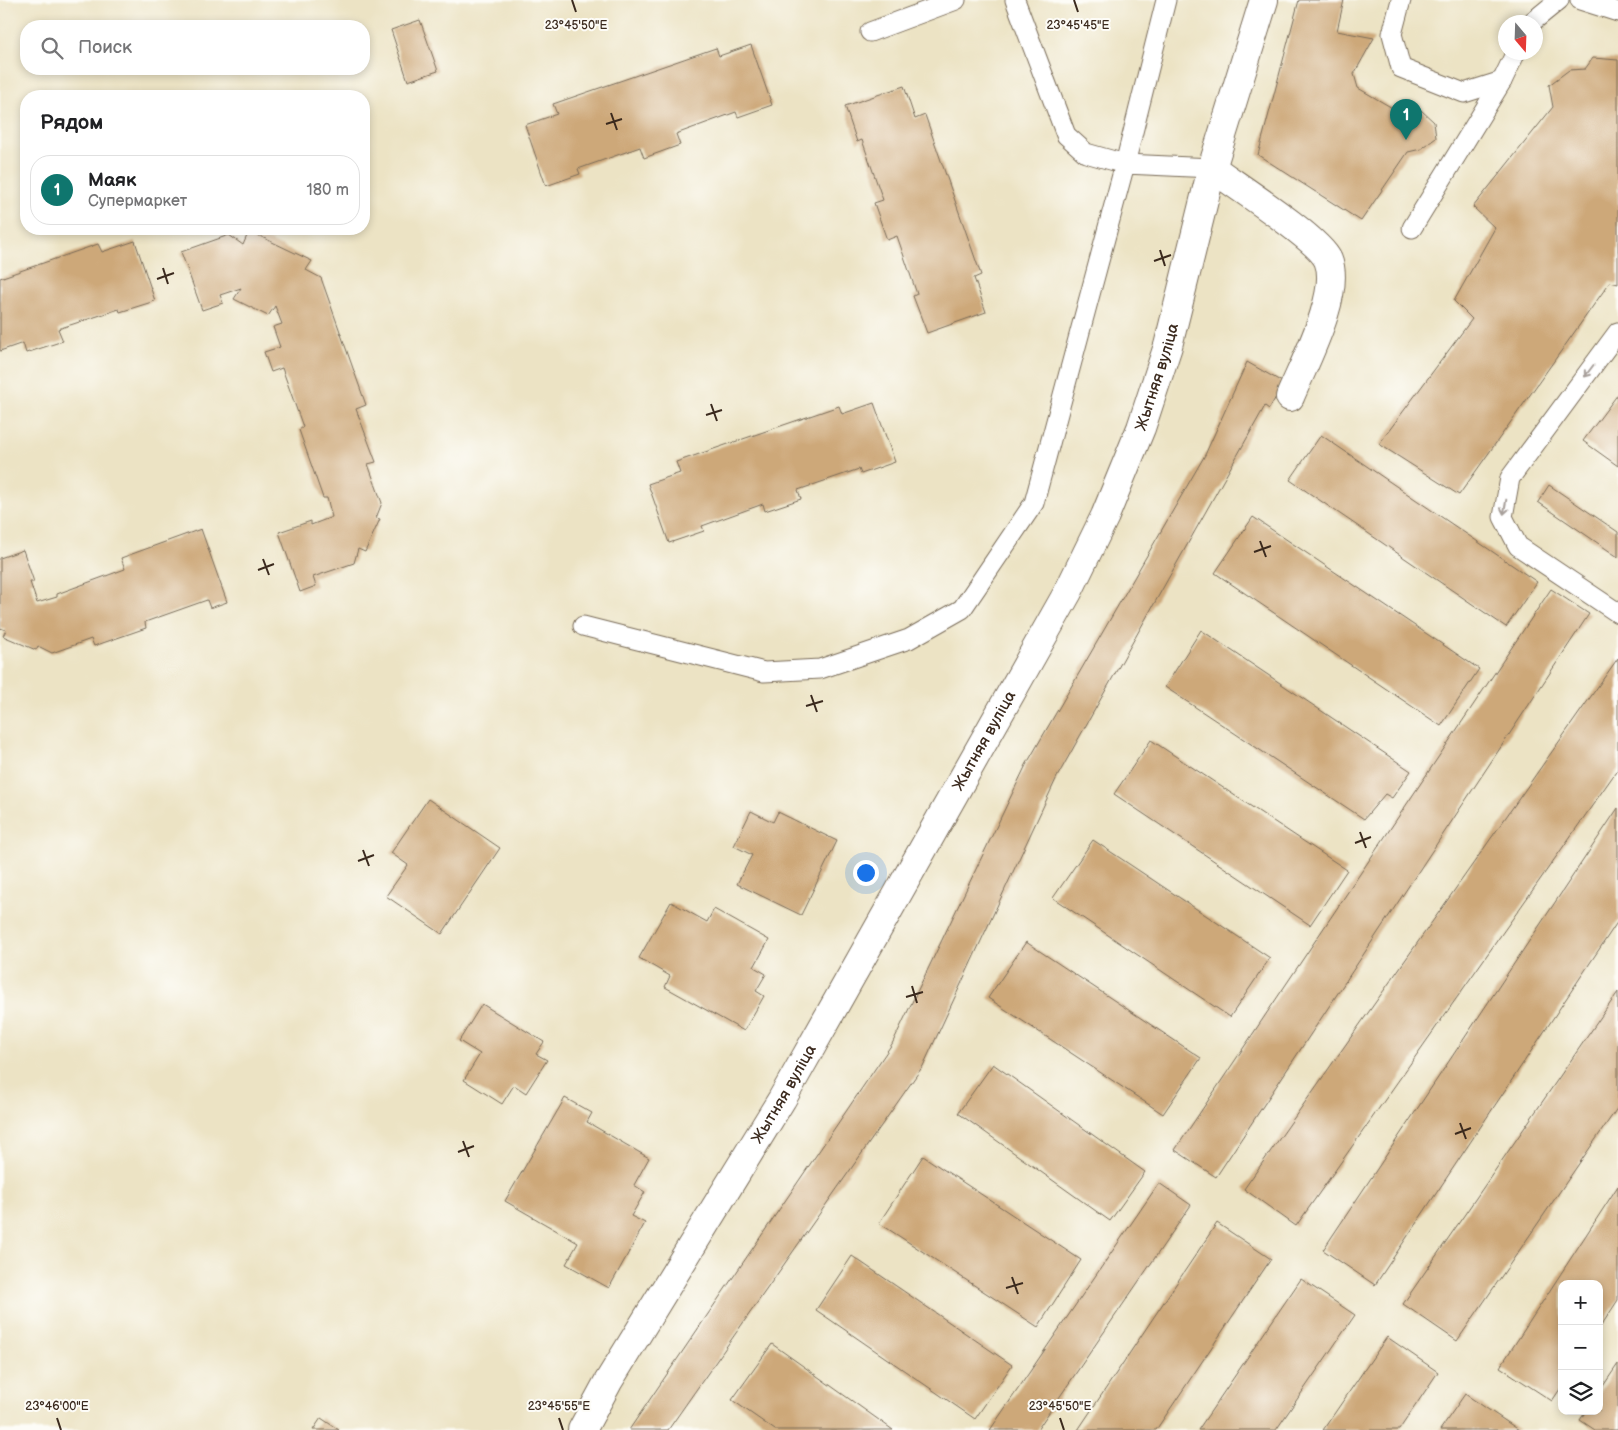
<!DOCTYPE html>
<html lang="ru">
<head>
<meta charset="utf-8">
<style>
  body { margin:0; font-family:"Balsamiq Sans",sans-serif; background:#f6f6f6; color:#202124 }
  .controls { position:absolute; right:15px; bottom:15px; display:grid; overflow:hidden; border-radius:10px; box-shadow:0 2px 8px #0003 }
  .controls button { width:45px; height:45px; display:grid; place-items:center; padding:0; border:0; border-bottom:1px solid #e0e0e0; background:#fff; color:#202124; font:25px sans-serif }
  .compass { position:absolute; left:1498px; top:15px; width:45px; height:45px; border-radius:50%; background:#fff; box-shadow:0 2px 8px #0003; rotate:161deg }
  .you { position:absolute; left:865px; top:872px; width:18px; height:18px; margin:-12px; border:4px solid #fff; border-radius:50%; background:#1a73e8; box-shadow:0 0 0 8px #1a73e833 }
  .badge { display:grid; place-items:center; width:32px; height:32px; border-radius:50%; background:#0f766e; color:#fff; font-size:16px; font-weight:700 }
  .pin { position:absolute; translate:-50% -41px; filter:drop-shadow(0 1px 2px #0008) }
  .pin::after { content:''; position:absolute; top:26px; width:18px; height:15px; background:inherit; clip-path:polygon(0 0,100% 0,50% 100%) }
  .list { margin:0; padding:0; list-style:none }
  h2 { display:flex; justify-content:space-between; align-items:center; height:65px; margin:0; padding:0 20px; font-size:21px }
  h2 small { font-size:16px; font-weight:400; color:#757577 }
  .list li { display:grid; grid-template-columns:32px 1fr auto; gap:15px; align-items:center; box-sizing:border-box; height:70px; margin:0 10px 10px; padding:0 10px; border:1px solid #e0e0e0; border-radius:20px }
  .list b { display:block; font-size:19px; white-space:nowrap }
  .list p { margin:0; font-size:16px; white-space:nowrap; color:#757577 }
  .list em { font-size:16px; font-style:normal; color:#757577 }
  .icon { flex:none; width:28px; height:28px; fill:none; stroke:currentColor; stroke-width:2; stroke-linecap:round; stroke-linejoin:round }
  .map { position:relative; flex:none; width:1618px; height:1430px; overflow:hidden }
  .search { position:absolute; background:#fff; box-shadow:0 2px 8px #0003; left:20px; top:20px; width:350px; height:55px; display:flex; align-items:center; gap:12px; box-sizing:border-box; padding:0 18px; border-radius:20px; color:#757577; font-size:19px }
  .panel { position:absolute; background:#fff; box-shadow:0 2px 8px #0003; left:20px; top:90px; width:350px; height:145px; border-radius:20px }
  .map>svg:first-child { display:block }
</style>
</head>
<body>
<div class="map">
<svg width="1618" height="1430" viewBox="0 0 1618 1430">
  <rect width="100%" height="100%" fill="#fdfcf7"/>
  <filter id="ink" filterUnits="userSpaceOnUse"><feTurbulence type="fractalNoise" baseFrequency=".02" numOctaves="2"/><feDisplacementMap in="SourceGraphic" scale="10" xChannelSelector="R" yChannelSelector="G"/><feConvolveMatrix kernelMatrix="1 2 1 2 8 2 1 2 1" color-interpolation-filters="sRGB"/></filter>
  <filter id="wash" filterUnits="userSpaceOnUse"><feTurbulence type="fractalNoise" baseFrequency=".0096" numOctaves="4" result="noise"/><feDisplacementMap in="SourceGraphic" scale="20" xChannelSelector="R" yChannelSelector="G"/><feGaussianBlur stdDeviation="1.12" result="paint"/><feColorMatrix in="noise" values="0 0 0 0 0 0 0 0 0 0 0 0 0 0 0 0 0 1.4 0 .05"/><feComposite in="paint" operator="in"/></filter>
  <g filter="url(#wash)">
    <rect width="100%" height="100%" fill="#ece3c4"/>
    <g id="blocks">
      <g fill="#cda879">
        <polygon points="1299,0 1344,0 1337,31 1374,38 1354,74 1358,88 1401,113 1421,110 1434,122 1436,138 1421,149 1408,152 1361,221 1258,155"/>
        <polygon points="420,20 438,71 408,81 391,30"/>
        <polygon points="751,45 772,105 738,117 736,112 676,134 680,145 644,158 640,147 578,169 580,174 546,186 525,125 557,114 553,104 716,48 719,56"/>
        <polygon points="1593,58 1618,60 1618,284 1610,282 1459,495 1379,444 1472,319 1454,301 1495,228 1473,207 1553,107 1549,85 1569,70 1585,69"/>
        <polygon points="904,86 915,119 925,115 981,275 974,278 986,312 927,333 913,296 917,294 897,236 887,240 874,203 883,200 862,140 857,142 845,106"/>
        <polygon points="249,231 312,261 306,270 321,278 366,405 356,409 376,462 368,464 382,503 376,518 380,519 365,552 358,549 354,563 313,577 316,586 300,592 279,532 311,521 311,525 332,517 327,498 323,498 299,430 303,427 282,368 271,372 264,352 280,347 273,327 282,324 275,306 268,316 234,299 241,288 220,295 223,303 202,310 181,252 229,235 243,245"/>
        <polygon points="135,241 155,301 120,312 119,309 58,329 63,341 26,353 23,343 0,351 0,278 98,244 102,252"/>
        <polygon points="1247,362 1284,383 1269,409 1265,406 1057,777 923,1066 668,1430 629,1430 892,1044 1026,765 1205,455"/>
        <polygon points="1618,394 1618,466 1583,441"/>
        <polygon points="874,403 895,462 861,474 859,469 798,490 801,499 765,511 763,504 702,526 704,531 669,543 648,484 680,473 676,462 839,406 842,414"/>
        <polygon points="1321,435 1537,582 1506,627 1290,480"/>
        <polygon points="1549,485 1618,532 1618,557 1538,502"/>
        <polygon points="1253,517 1479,669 1441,726 1215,573"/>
        <polygon points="201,529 227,602 210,608 207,600 145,622 146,628 94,646 91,639 52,653 38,646 36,650 3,636 6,630 0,628 0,558 23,550 34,582 30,582 37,603 57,597 57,594 125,569 121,558"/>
        <polygon points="1551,589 1589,614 1216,1177 1175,1150"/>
        <polygon points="1201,630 1411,771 1392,798 1385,794 1364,819 1165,687"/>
        <polygon points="1618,658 1618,769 1296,1226 1244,1189"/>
        <polygon points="1151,740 1347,870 1310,925 1114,794"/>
        <polygon points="428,799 500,848 442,934 386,896 408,865 391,853"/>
        <polygon points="1618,808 1618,921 1375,1285 1323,1250"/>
        <polygon points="751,811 773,822 778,812 837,841 801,915 737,884 752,855 734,846"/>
        <polygon points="1093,840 1270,958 1230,1017 1053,898"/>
        <polygon points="671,902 707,922 714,909 769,940 754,967 766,974 756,991 764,996 744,1031 665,987 670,976 639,958"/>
        <polygon points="1026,942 1201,1058 1163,1114 988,998"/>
        <polygon points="1618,992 1618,1107 1457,1341 1403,1304"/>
        <polygon points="482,1004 544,1042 536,1054 547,1060 526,1093 514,1085 502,1104 464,1080 480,1054 459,1041"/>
        <polygon points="993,1064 1145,1172 1110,1221 958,1113"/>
        <polygon points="565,1098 592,1113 587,1122 649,1158 634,1185 645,1192 631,1216 645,1223 609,1288 566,1264 578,1243 505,1201"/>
        <polygon points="923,1156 1081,1260 1038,1327 879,1223"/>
        <polygon points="1159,1183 1191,1205 1037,1430 990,1430"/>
        <polygon points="1618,1186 1618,1300 1599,1329 1599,1284 1562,1284 1562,1386 1552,1401 1500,1367"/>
        <polygon points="1217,1223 1271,1259 1156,1430 1078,1430"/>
        <polygon points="852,1256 1012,1365 975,1419 816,1310"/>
        <polygon points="1301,1279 1355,1315 1276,1430 1198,1430"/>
        <polygon points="1387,1337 1438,1372 1399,1430 1323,1430"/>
        <polygon points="772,1344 893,1430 775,1430 732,1400"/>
        <polygon points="1618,1364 1618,1430 1595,1430 1580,1420 1586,1411 1599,1411 1599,1392"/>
        <polygon points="1465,1394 1519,1430 1440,1430"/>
        <polygon points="321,1418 339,1430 313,1430"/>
      </g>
    </g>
  </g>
  <g filter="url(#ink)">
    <use href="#blocks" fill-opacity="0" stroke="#796b58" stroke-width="1"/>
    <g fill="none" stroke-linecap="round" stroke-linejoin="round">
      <g stroke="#796b58" stroke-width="21">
        <g id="lane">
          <polyline points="1015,0 1066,135 1086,153 1125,164 1166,0"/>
          <polyline points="1401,0 1392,34 1401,68 1464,93 1502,81"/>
          <polyline points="1580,0 1618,12"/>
          <polyline points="1532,22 1559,0"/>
          <polyline points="870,32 956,0"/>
          <polyline points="1412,228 1502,81 1516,52"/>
          <polyline points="1618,332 1510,478 1503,517 1518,546 1618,613"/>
          <polyline points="583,626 764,672 820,669 909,639 962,609 1034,503 1125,164 1212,168"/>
        </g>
      </g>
      <g stroke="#796b58" stroke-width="30">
        <g id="street">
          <path d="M1212 168C1235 185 1318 238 1328 260 1342 293 1303 365 1290 397"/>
          <path id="s1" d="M582 1430 608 1382 782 1099 1068 592 1105 516 1141 428 1168 346 1212 168 1264 0"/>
        </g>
      </g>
      <use href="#lane" stroke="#fff" stroke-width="19"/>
      <use href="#street" stroke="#fff" stroke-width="28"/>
    </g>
    <defs><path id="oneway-shaft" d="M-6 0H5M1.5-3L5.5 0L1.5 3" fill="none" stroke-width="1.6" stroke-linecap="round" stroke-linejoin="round" transform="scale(1.25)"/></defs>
    <g stroke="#a79f9a">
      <use href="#oneway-shaft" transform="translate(1589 371) rotate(127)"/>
      <use href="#oneway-shaft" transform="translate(1505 507) rotate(100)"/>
    </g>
  </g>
  <path fill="none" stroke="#3b2a1e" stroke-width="2" d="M572 0 576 12M1074 0 1078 12M611 113 617 130M606 124 622 119M1160 250 1165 266M1154 261 1171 255M163 268 168 284M157 279 174 273M711 404 717 421M706 415 722 410M1260 541 1266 557M1254 552 1271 546M263 559 269 575M258 570 274 564M811 695 817 712M806 706 823 701M1360 832 1366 848M1355 843 1371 837M363 850 369 866M358 861 374 855M912 986 917 1003M906 997 923 992M1460 1123 1466 1139M1455 1134 1471 1128M463 1141 469 1157M458 1152 474 1146M1012 1277 1018 1294M1006 1288 1023 1283M57 1418 61 1430M559 1418 563 1430M1060 1418 1064 1430"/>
  <g text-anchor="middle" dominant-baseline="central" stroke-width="4" stroke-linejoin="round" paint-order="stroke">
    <g font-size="16" fill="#3b2a1e" stroke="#fdfcf7">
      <text stroke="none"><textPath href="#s1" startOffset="1202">Жытняя вуліца</textPath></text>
      <text stroke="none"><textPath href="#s1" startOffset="798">Жытняя вуліца</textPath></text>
      <text stroke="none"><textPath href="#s1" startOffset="392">Жытняя вуліца</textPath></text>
    </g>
  </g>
  <g font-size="12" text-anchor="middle" fill="#3b2a1e" stroke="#fdfcf7" stroke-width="4" stroke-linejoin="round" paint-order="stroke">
    <text x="576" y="29">23°45'50"E</text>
    <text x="1078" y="29">23°45'45"E</text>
    <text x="57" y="1410">23°46'00"E</text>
    <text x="559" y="1410">23°45'55"E</text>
    <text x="1060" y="1410">23°45'50"E</text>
  </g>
</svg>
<div class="controls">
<button>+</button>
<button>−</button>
<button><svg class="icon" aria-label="layers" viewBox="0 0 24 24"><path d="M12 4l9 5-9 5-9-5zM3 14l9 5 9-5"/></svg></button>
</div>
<svg class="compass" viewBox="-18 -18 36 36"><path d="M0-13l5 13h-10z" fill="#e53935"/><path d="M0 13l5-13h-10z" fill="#757577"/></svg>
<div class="you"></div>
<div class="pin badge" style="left:1406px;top:140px">1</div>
<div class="search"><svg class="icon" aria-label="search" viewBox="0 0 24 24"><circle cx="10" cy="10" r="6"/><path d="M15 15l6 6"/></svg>Поиск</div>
<section class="panel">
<h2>Рядом<small></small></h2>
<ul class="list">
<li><span class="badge">1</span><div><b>Маяк</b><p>Супермаркет</p></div><em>180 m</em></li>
</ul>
</section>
</div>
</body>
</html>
